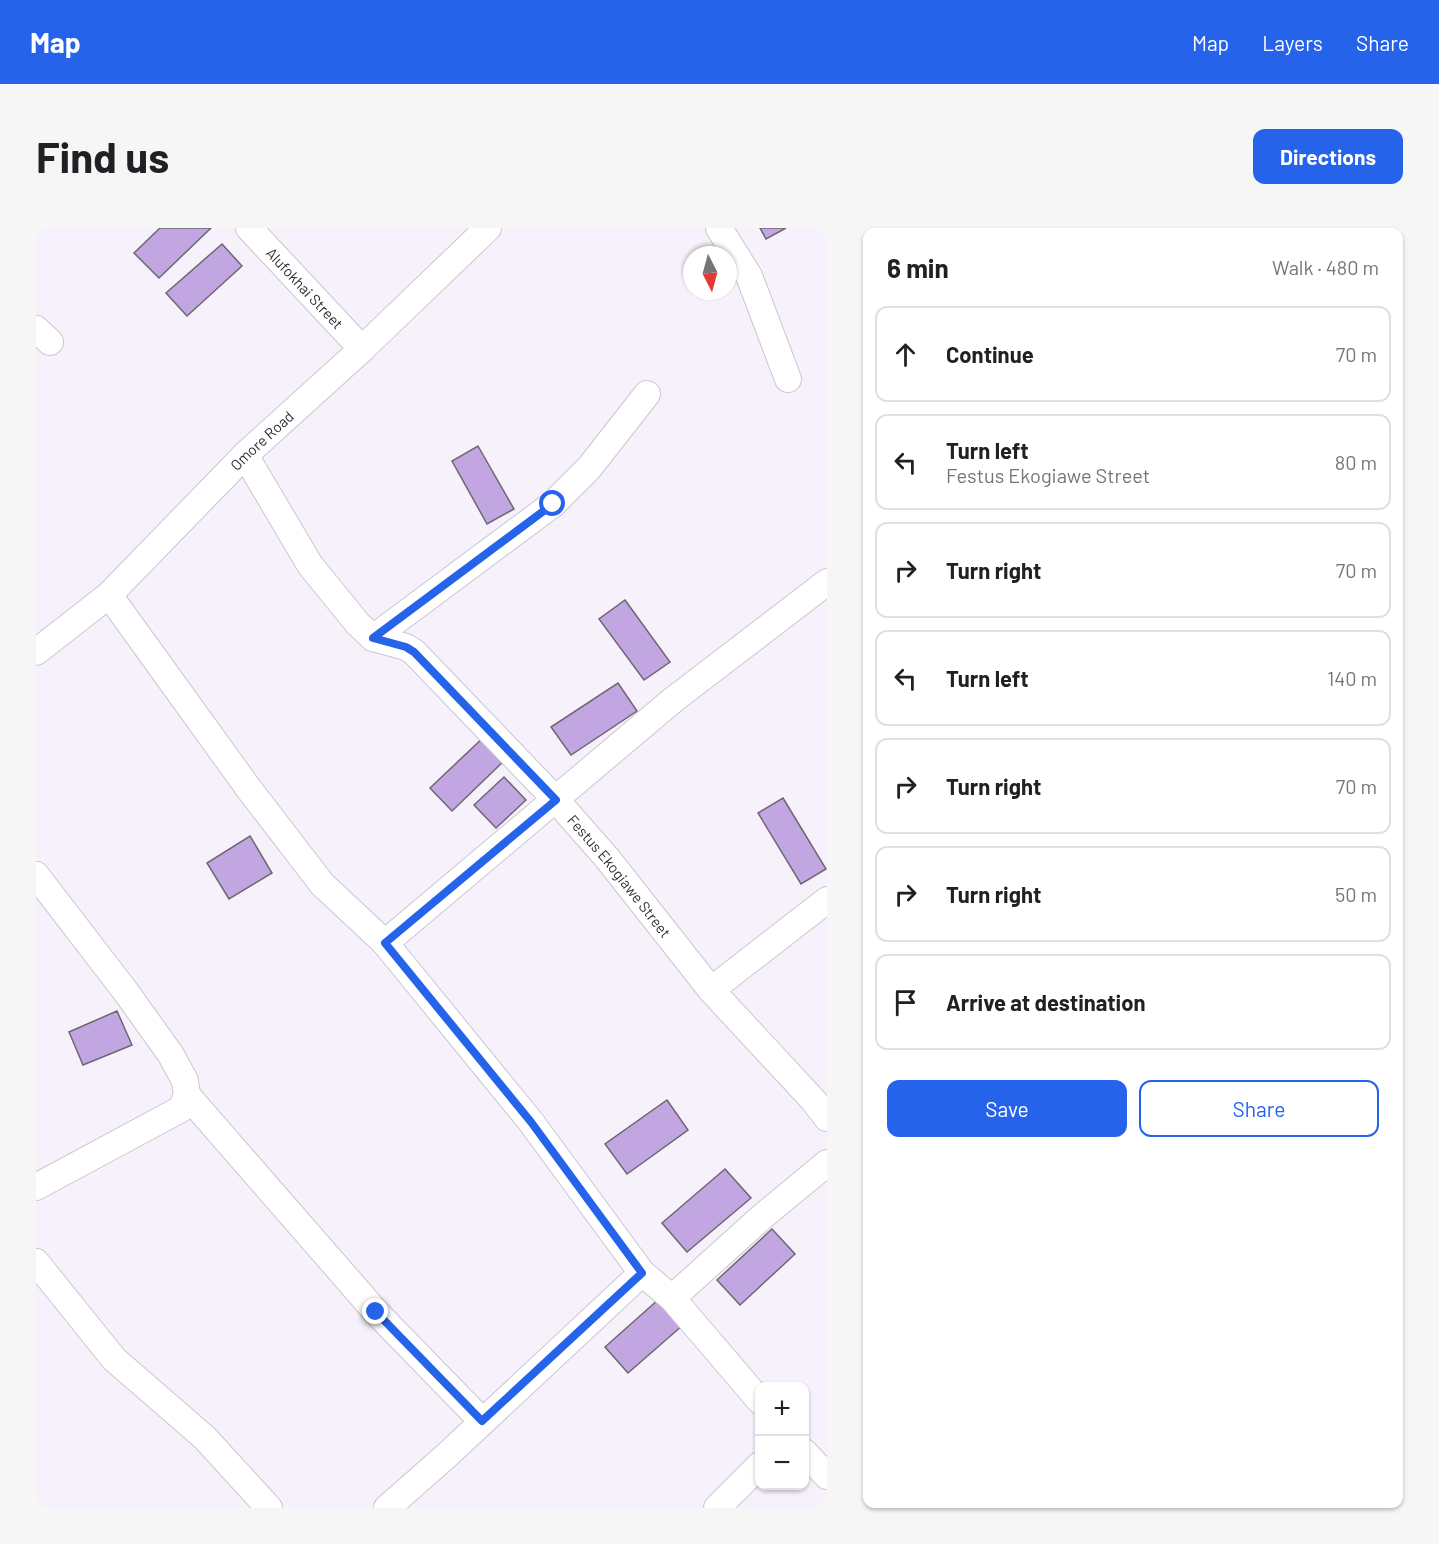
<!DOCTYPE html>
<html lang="en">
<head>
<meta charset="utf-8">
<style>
  body { margin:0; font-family:Barlow,sans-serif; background:#f6f6f6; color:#202124 }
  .controls { position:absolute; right:18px; bottom:18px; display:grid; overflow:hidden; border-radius:12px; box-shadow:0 2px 4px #0004 }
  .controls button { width:54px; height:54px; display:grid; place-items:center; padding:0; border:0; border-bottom:2px solid #e0e0e0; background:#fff; color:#202124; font:30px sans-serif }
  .compass { position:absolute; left:647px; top:18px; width:54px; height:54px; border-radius:50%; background:#fff; box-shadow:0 2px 4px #0004; rotate:174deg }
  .stop { position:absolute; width:18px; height:18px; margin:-14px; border:4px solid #2563eb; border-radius:50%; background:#fff }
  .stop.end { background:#2563eb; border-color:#fff; box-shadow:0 2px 6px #0008 }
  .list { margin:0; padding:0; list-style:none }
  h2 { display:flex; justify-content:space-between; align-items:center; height:78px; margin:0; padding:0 24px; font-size:26px }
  h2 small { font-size:20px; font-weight:400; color:#757577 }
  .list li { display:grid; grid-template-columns:39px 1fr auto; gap:18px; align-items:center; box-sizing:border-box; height:96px; margin:0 12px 12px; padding:0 12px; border:2px solid #e0e0e0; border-radius:12px }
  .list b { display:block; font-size:22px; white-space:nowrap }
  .list p { margin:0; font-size:20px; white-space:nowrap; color:#757577 }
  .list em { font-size:20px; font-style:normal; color:#757577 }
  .actions { display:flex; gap:12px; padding:18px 24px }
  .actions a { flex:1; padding:14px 0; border:2px solid #2563eb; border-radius:12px; text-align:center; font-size:21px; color:#2563eb }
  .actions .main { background:#2563eb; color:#fff }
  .icon { flex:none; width:33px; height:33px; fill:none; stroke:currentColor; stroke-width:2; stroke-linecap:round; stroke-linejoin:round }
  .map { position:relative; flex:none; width:791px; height:1280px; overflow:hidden; border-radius:12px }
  header { display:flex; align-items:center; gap:36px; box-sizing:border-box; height:84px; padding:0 30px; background:#2563eb; color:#fff }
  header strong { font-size:28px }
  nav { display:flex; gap:33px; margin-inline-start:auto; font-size:21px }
  .intro { display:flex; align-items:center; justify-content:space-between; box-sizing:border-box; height:144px; padding:0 36px }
  h1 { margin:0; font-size:42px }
  .button { padding:15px 27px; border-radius:12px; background:#2563eb; color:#fff; font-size:21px; font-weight:700 }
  main { display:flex; gap:36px; padding:0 36px }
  aside { flex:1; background:#fff; border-radius:12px; box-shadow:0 2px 4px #0004 }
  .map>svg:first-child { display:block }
</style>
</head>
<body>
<header>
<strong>Map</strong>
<nav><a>Map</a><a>Layers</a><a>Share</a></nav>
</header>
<div class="intro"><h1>Find us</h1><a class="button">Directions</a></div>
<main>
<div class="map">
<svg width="791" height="1280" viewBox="0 0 791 1280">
  <rect width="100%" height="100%" fill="#f6f1fb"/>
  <g fill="#c2a6e1" stroke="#6c6871" stroke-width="1.5">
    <polygon points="124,0 175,0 123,50 98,25"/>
    <polygon points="724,0 750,0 730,11"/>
    <polygon points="186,16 206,38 151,88 130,65"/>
    <polygon points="442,218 478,281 451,296 416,233"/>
    <polygon points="589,372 634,434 608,452 563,391"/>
    <polygon points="582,455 601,483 535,527 515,499"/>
    <polygon points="451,506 473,528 416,583 394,560"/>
    <polygon points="468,549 490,572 460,600 438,577"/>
    <polygon points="747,570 790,641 765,656 722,585"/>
    <polygon points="214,608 236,645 193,671 171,635"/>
    <polygon points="81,783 96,817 47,837 33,804"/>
    <polygon points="631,872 652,902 591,946 569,916"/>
    <polygon points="689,941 715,970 651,1024 626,995"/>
    <polygon points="736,1001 759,1026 704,1077 681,1052"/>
    <polygon points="623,1071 647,1097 592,1145 569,1119"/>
  </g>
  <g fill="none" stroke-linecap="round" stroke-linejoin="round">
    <g stroke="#cbc6d0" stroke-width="28">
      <g id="minor">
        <path id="s1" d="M213 0 326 121"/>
        <polyline points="683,0 713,48 752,151"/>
        <polyline points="0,101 14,114"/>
        <path id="s2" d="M209 227 274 337 322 396 337 410 370 419 378 424 520 572 571 630 675 762 778 873 791 890"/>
        <polyline points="73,367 213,561 286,656 349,715 495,894 606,1045 636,1070 724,1173"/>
        <polyline points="337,410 517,276 553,240 611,166"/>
        <path id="s3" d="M0 424 73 367 209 227 326 121 452 0"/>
        <polyline points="0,647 90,764 135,827 149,853 151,867 145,881 0,959"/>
        <polyline points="349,715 637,472 791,354"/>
        <polyline points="675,762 791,672"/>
        <polyline points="151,867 340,1084 446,1193"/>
        <polyline points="0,1034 78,1131 169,1210 233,1280"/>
        <polyline points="636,1070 727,988 791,935"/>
        <polyline points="768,1224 791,1248"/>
        <polyline points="351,1280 410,1228 606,1045"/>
        <polyline points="681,1280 724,1237"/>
      </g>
    </g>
    <use href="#minor" stroke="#fff" stroke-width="26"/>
  </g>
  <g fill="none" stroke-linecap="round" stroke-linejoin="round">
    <polyline stroke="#2563eb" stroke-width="8" points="340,1084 446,1193 606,1045 495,894 349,715 520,572 378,424 370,419 337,410 517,276"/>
  </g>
  <g text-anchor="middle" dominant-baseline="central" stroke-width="4.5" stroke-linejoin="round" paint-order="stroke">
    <g font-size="15" fill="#2f2d31" stroke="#f6f1fb">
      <text stroke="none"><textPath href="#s1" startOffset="82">Alufokhai Street</textPath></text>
      <text stroke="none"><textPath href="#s3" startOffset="310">Omore Road</textPath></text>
      <text stroke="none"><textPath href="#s2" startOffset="572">Festus Ekogiawe Street</textPath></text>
    </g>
  </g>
</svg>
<div class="controls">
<button>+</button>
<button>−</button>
</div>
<svg class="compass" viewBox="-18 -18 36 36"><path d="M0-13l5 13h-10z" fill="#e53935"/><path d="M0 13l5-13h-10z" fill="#757577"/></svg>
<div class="stop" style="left:517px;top:276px"></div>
<div class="stop end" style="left:340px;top:1084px"></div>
</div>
<aside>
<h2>6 min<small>Walk · 480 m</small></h2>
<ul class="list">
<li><svg class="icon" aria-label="ahead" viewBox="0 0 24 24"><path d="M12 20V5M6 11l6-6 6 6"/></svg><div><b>Continue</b></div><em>70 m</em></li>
<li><svg class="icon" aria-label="left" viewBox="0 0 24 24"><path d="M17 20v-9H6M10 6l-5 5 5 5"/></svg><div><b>Turn left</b><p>Festus Ekogiawe Street</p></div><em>80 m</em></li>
<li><svg class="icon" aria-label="right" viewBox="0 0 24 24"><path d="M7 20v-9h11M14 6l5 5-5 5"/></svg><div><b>Turn right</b></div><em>70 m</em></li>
<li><svg class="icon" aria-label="left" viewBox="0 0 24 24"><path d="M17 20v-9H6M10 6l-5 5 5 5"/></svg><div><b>Turn left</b></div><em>140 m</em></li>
<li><svg class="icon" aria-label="right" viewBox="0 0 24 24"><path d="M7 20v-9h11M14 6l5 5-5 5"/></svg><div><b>Turn right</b></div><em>70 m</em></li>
<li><svg class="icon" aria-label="right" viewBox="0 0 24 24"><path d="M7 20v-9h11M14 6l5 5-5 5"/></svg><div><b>Turn right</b></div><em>50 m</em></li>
<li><svg class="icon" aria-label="arrive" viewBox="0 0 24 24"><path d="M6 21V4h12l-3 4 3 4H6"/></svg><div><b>Arrive at destination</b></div></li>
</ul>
<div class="actions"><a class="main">Save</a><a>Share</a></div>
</aside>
</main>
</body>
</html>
